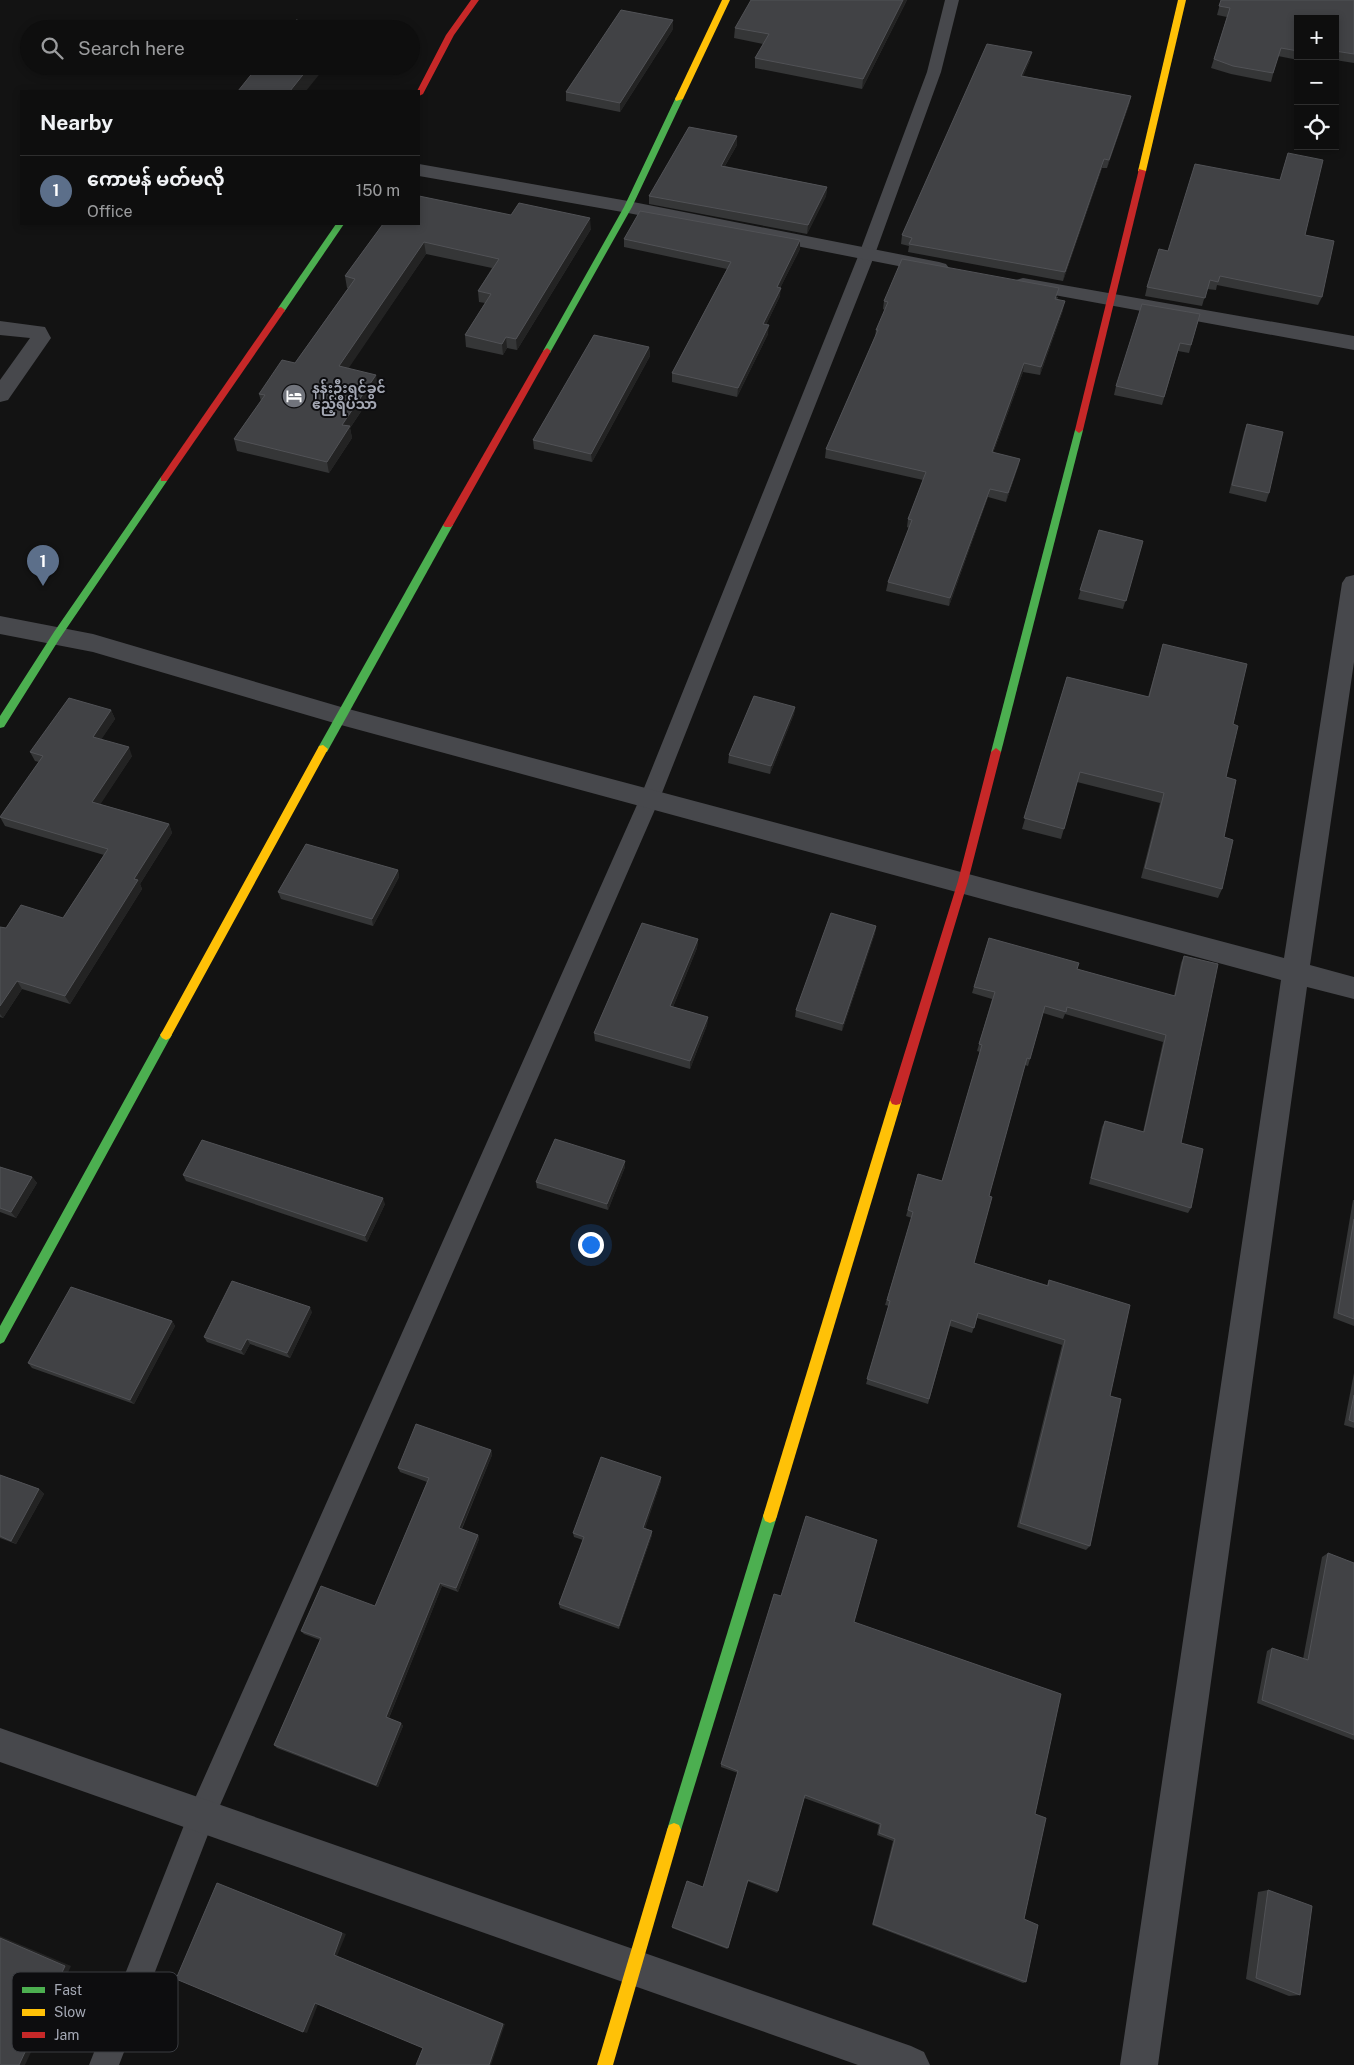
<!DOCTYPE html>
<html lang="en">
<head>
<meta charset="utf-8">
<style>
  body { margin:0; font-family:"Public Sans","Noto Sans Myanmar",sans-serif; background:#171717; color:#f1f3f6 }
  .controls { position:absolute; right:15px; top:15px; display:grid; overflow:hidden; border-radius:0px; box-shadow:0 2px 8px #0003 }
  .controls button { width:45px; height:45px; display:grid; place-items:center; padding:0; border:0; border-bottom:1px solid #2e2e2e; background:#0e0e0e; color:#f1f3f6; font:25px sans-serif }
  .you { position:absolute; left:590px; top:1244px; width:18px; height:18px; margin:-12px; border:4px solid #fff; border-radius:50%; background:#1a73e8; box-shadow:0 0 0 8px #1a73e833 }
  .badge { display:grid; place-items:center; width:32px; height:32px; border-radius:50%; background:#71747c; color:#fff; font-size:16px; font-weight:700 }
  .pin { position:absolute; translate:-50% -41px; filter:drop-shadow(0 1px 2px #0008) }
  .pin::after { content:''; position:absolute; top:26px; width:18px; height:15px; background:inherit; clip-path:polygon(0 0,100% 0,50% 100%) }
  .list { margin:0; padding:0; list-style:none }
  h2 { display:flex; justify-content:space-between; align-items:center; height:65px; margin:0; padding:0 20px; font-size:21px }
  h2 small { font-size:16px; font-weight:400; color:#9b9c9e }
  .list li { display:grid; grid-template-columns:32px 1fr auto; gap:15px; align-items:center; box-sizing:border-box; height:70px; padding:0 20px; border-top:1px solid #2e2e2e }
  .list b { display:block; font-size:19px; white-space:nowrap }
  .list p { margin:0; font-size:16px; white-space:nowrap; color:#9b9c9e }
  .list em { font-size:16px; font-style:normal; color:#9b9c9e }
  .icon { flex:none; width:28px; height:28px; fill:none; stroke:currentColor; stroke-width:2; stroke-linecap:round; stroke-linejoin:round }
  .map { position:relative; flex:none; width:1354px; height:2065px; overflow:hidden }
  .search { position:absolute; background:#0e0e0e; box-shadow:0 2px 8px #0003; left:20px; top:20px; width:400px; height:55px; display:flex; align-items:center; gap:12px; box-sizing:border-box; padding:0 18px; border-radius:28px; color:#9b9c9e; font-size:19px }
  .panel { position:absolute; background:#0e0e0e; box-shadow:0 2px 8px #0003; left:20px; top:90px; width:400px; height:135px; border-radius:0px }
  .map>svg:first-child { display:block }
</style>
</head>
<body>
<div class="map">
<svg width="1354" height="2065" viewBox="0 0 1354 2065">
  <rect width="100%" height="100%" fill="#131313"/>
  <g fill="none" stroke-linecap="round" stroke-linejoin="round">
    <polygon fill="#47484c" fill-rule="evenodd" points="945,0 959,0 941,72 875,254 660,798 214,1819 119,2065 89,2065 192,1805 640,798 859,254 927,72"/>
    <g fill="#47484c" fill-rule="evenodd">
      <polygon points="419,164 628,201 939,262 946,264 949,268 946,272 939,274 628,213 419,176"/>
      <polygon points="1023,278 1354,336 1354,350 1016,288 1013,284 1016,280"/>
      <polygon points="0,321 45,327 51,338 8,400 0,402 0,380 30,338 0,335"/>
      <polygon points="1354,575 1354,662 1310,965 1354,977 1354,999 1307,987 1158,2065 1120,2065 1281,980 341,725 93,652 0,634 0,616 93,634 341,707 1284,958 1342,583 1346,577"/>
      <polygon points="0,1728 911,2046 924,2052 930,2065 858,2065 0,1762"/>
    </g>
    <g fill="#4caf50" fill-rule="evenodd">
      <polygon points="676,97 683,99 632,207 551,351 550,353 544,353 543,351 624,207"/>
      <polygon points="336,224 344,224 284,312 278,312 278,308"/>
      <polygon points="1079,427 1083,430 1001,752 996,756 991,752 1075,430"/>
      <polygon points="164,476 167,477 167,481 60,638 4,727 0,728 0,716 54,632 161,477"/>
      <polygon points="448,522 453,525 327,752 319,752 318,749 319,746 443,525"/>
      <polygon points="166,1030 170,1032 172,1035 170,1038 4,1342 0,1344 0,1326 162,1032"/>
      <polygon points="770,1509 775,1511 777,1516 681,1830 679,1835 674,1837 669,1835 667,1830 763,1516 765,1511"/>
    </g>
    <g fill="#ffc107" fill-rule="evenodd">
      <polygon points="722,0 730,0 683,99 676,101 675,99"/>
      <polygon points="1178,0 1186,0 1146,171 1142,173 1138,171"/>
      <polygon points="323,745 328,749 170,1038 166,1040 162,1038 160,1035 162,1032 319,746"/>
      <polygon points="896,1095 900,1096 902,1100 777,1516 775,1521 770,1523 765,1521 763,1516 890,1100 892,1096"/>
      <polygon points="674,1823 679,1825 681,1830 613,2065 597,2065 667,1830 669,1825"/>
    </g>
    <g fill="#c62828" fill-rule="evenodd">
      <polygon points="471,0 479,0 454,35 423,94 419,96 419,91 417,91 446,35"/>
      <polygon points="1139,169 1146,171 1083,430 1079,433 1075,430"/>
      <polygon points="281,307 285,310 284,312 167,481 161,481 161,477 278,308"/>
      <polygon points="547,348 551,351 453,525 451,527 445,527 443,525 543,351"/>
      <polygon points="996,748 1001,752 968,881 902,1100 900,1104 896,1105 892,1104 890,1100 958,881 991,752"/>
    </g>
  </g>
  <g fill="#353637">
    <polygon points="907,0 862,89 755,68 755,58 763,44 734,38 735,28"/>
    <polygon points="1221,0 1354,0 1354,63 1335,60 1335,19 1298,19 1298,60 1278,56 1271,82 1231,74 1211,68 1227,17 1217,15"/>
    <polygon points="673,29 620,112 566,101 566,92"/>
    <polygon points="1030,60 1023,76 1131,96 1129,105 1107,168 1102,168 1063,281 908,252 909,246 901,244 902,235"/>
    <polygon points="737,136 737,145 725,166 827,187 826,196 807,234 649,204 649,196"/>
    <polygon points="1288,153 1305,235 1322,297 1318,305 1217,285 1216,290 1207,289 1202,306 1145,296 1147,287 1168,251 1280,180"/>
    <polygon points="511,215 591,229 517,350 507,348 503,355 466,347 465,335 485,303 479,302 478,291 492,268 426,254 348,368 378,386 350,428 352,438 329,473 237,451 234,439 261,401 259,394 295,363 348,288 347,288 345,276 383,224"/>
    <polygon points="624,239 800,249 780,288 780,296 766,325 768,334 737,397 672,382 672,373 727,269 624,247"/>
    <polygon points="1058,297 1057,300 1063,310 1040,375 1023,372 993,453 1020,459 1018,467 1006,502 988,497 949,606 886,591 888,582 909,528 907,527 908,519 923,480 825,458 826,449 875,337 876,330 885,310 883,309 884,301"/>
    <polygon points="1200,314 1189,353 1178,351 1162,405 1114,395 1116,386"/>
    <polygon points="649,347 650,356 592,462 534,449 533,440"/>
    <polygon points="1247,424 1269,493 1266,502 1229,493 1244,432"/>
    <polygon points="1099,530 1143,541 1123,609 1078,599"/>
    <polygon points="1163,644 1233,724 1226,777 1222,889 1218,898 1141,878 1160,803 1077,782 1061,839 1022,829 1067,677 1148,697 1160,655"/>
    <polygon points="795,707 794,714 770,774 728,763 729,755"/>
    <polygon points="111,710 115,719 101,739 132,756 100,804 169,824 172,833 140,884 142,889 70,1004 22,989 3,1018 0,1017 0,927 6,928 63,918 104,855 5,826 0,817 39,762 35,761 30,752"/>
    <polygon points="398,870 399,877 373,926 281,899 278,892"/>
    <polygon points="876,926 875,933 842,1031 795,1017 796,1010"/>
    <polygon points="989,938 1077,969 1174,996 1181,963 1184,956 1181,1143 1191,1208 1188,1213 1089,1184 1102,1127 1105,1121 1143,1132 1163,1042 1065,1014 1063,1019 1043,1013 1030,1059 1028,1066 1025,1065 989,1196 974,1263 1047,1285 1049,1280 1110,1396 1090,1546 1086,1550 1017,1527 1062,1345 977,1318 972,1333 950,1326 928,1404 866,1384 889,1306 885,1305 912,1218 906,1216 918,1174 942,1181 980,1052 977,1051 992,999 972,993"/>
    <polygon points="698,939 697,948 673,1007 708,1017 707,1025 690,1069 595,1041 594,1033"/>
    <polygon points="0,1167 32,1177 37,1183 16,1218 0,1212"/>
    <polygon points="625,1167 608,1210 537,1188 536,1182"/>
    <polygon points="183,1175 385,1204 367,1242 186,1181"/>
    <polygon points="1353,1200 1354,1200 1354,1326 1333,1318"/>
    <polygon points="312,1312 290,1358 250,1344 244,1355 207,1342 204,1337"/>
    <polygon points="172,1321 175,1326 134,1404 32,1368 28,1363"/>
    <polygon points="1354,1373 1354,1428 1344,1425"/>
    <polygon points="491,1450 492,1455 462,1529 478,1535 479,1539 458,1592 442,1586 389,1718 401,1723 403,1726 378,1787 277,1748 274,1745 320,1640 304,1634 301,1631 375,1606 427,1482 400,1472 398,1468"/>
    <polygon points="0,1475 39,1489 44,1494 16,1544 0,1538"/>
    <polygon points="661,1477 661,1481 645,1528 652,1531 652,1535 619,1629 560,1608 559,1604 583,1540 574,1537 573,1533"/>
    <polygon points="1328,1553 1354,1563 1354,1740 1257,1703 1267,1651 1272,1648 1303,1659 1322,1557"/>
    <polygon points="854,1622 1035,1814 1024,1919 1026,1982 1023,1983 872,1925 893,1841 877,1835 879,1825 804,1798 778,1891 777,1893 747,1881 727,1949 672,1928 672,1927 703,1887 738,1773 721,1767 721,1764"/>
    <polygon points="1268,1890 1300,1995 1289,1996 1246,1979 1258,1892"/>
  </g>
  <g fill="#232323">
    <polygon points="903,0 907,0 862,89 863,79"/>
    <polygon points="673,20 673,29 620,112 620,103"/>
    <polygon points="1032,52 1030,60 1020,84 1021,76"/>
    <polygon points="310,66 326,66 306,91 290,91"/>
    <polygon points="1131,96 1129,105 1107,168 1109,160"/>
    <polygon points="737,136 737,145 720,174 721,166"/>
    <polygon points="1104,159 1102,168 1063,281 1065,272"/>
    <polygon points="827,187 826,196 807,234 808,225"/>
    <polygon points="590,218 591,229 517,350 516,339"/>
    <polygon points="800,240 800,249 776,296 777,287"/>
    <polygon points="424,242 426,254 342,378 339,366"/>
    <polygon points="781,288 780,296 762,333 763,324"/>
    <polygon points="1065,301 1063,310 1040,375 1041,367"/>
    <polygon points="769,325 768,334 737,397 738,388"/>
    <polygon points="506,337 507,348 503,355 502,344"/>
    <polygon points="649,347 650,356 592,462 591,454"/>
    <polygon points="1024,363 1023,372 990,461 992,452"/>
    <polygon points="376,375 378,386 350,428 352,438 329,473 327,462 342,425"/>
    <polygon points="1020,459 1018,467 1006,502 1008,493"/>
    <polygon points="990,489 988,497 949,606 950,598"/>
    <polygon points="795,707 794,714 770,774 771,766"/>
    <polygon points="111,710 115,719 97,746 93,737"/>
    <polygon points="129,747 132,756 96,811 92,802"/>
    <polygon points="169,824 172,833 140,884 142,889 70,1004 65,996 134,879"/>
    <polygon points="398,870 399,877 373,926 372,919"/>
    <polygon points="876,926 875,933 842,1031 843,1024"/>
    <polygon points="698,939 697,948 670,1014 670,1006"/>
    <polygon points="17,981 22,989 3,1018 0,1014 0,1006"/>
    <polygon points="708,1017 707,1025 690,1069 690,1061"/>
    <polygon points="625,1161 625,1167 608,1210 607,1204"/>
    <polygon points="32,1177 37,1183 16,1218 11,1212"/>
    <polygon points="383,1198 385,1204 367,1242 365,1236"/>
    <polygon points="310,1307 312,1312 290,1358 287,1353"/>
    <polygon points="172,1321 175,1326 134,1404 130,1400"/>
    <polygon points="247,1339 250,1344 244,1355 241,1350"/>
    <polygon points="491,1450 492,1455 460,1532 459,1528"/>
    <polygon points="661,1477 661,1481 644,1532 643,1528"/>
    <polygon points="39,1489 44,1494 16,1544 11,1541"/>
    <polygon points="652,1531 652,1535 619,1629 619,1626"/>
    <polygon points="478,1535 479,1539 458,1592 456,1588"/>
    <polygon points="440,1583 442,1586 388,1720 386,1717"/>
    <polygon points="401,1723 403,1726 378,1787 376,1785"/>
    <polygon points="217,1883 346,1934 337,1956 505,2024 491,2065 489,2065 334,1955"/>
    <polygon points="0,1936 71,1966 25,2065 19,2065"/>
    <polygon points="315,2003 318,2004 307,2033 303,2032"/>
  </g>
  <g fill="#414245" stroke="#515256">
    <polygon points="751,0 903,0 863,79 755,58 769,34 735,28"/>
    <polygon points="1221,0 1354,0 1354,54 1335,51 1335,19 1298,19 1298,51 1281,48 1273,73 1233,66 1214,59 1230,8 1219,6"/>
    <polygon points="621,10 673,20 620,103 566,92"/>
    <polygon points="296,20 340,29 289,29"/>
    <polygon points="987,44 1032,52 1021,76 1131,96 1109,160 1104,159 1065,272 909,244 912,238 902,235"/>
    <polygon points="258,66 310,66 290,91 238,91"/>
    <polygon points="689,127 737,136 721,166 827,187 808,225 649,196"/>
    <polygon points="1288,153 1323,160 1305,235 1334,241 1322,297 1220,276 1218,282 1210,280 1205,298 1147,287 1159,249 1168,251 1195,164 1280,180"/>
    <polygon points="419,196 511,215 519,203 590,218 516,339 506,337 502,344 465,335 491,294 478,291 499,259 424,242 339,366 376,375 342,425 350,426 327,462 234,439 265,395 259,394 282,360 295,363 355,279 345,276 383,224 419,224"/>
    <polygon points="640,211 800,240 777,287 781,288 763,324 769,325 738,388 672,373 731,262 624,239"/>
    <polygon points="902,259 1059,288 1055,299 1065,301 1041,367 1024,363 992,452 1020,459 1008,493 990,489 950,598 888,582 912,520 908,519 926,472 826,449 878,330 876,330 888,302 884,301"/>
    <polygon points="1142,304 1200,314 1191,345 1180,343 1164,397 1116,386"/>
    <polygon points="594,335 649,347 591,454 533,440"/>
    <polygon points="1247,424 1283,432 1269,493 1232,485"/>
    <polygon points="1099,530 1143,541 1126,601 1080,590"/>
    <polygon points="1163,644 1247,664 1233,724 1238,726 1226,777 1236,780 1224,837 1233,840 1222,889 1145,868 1164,793 1080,772 1064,829 1024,818 1067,677 1149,697"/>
    <polygon points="754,696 795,707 771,766 729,755"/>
    <polygon points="69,698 111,710 93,737 129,747 92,802 169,824 134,879 138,880 65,996 17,981 0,1006 0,927 6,928 21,905 63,918 108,849 0,817 43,756 30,752"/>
    <polygon points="306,844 398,870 372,919 278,892"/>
    <polygon points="831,913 876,926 843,1024 796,1010"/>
    <polygon points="642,923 698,939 670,1006 708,1017 690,1061 594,1033"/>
    <polygon points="989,938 1079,963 1077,969 1175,996 1184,956 1218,964 1181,1143 1203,1149 1191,1208 1091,1178 1105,1121 1144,1132 1166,1035 1067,1007 1066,1012 1045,1006 1030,1059 1027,1058 989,1196 992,1197 974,1263 1048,1286 1049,1280 1130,1305 1110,1396 1121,1399 1090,1546 1020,1523 1065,1340 978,1313 974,1328 951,1320 929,1399 867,1379 890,1301 887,1300 913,1212 908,1210 918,1174 942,1181 982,1045 979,1044 995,992 974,987"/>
    <polygon points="555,1139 625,1161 607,1204 536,1182"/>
    <polygon points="202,1140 383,1198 365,1236 183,1175"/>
    <polygon points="0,1167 32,1177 11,1212 0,1208"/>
    <polygon points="1354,1219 1354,1319 1338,1313"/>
    <polygon points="232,1281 310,1307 287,1353 247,1339 241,1350 204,1337"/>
    <polygon points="71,1287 172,1321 130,1400 28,1363"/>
    <polygon points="1354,1395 1354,1422 1349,1420"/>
    <polygon points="416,1424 491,1450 459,1528 478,1535 456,1588 440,1583 386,1717 401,1723 376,1785 274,1745 321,1638 301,1631 321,1586 375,1606 429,1478 398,1468"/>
    <polygon points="601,1457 661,1477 643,1528 652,1531 619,1626 559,1604 584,1537 573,1533"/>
    <polygon points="0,1475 39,1489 11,1541 0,1536"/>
    <polygon points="806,1516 877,1540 854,1622 1061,1694 1035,1814 1046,1818 1024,1919 1038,1925 1026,1982 873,1924 895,1839 879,1833 881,1824 805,1795 778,1891 748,1880 728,1948 672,1927 687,1881 703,1887 738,1771 721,1764 774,1594 781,1596"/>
    <polygon points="1328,1553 1354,1563 1354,1735 1262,1700 1272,1648 1308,1660"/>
    <polygon points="217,1883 342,1933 334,1955 503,2024 489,2065 416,2065 423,2048 315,2003 303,2032 176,1979"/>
    <polygon points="1268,1890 1312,1906 1300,1995 1256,1978"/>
    <polygon points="0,1938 65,1966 19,2065 2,2065 0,2064"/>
  </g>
  <defs>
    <g id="hotel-disc" transform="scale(1.25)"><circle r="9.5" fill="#71747c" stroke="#0d0d0f"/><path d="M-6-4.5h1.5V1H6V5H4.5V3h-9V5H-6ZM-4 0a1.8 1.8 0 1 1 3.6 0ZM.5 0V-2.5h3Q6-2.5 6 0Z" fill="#fff"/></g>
  </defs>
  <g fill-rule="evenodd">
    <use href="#hotel-disc" x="294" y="396"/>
  </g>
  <g text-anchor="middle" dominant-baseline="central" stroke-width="4" stroke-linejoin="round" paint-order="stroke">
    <g font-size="14" font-weight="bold" fill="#a4a8b4" stroke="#0d0d0f" text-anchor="start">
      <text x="312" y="388">နန်းဦးရင်ခွင်<tspan x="312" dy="16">ဧည့်ရိပ်သာ</tspan></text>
    </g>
  </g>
  <rect x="12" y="1972" width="166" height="80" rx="8" fill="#0d0d0f" stroke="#3a3c41" stroke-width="1"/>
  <rect x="22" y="1987" width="23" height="6" fill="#4caf50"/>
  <rect x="22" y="2009" width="23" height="7" fill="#ffc107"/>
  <rect x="22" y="2032" width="23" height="6" fill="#c62828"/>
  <g font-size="14" fill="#a4a8b4">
    <text x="54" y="1995">Fast</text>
    <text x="54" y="2017">Slow</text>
    <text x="54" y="2040">Jam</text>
  </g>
</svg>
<div class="controls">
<button>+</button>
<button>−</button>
<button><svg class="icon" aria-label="locate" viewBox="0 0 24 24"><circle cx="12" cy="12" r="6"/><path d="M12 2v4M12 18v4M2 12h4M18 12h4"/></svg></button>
</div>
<div class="you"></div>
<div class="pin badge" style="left:43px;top:586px;background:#5c6f8a">1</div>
<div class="search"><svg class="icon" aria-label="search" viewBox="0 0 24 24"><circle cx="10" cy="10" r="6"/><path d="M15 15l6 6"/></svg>Search here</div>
<section class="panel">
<h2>Nearby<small></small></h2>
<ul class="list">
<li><span class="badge" style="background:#5c6f8a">1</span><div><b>ကောမန် မတ်မလီု</b><p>Office</p></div><em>150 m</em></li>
</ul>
</section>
</div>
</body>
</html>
